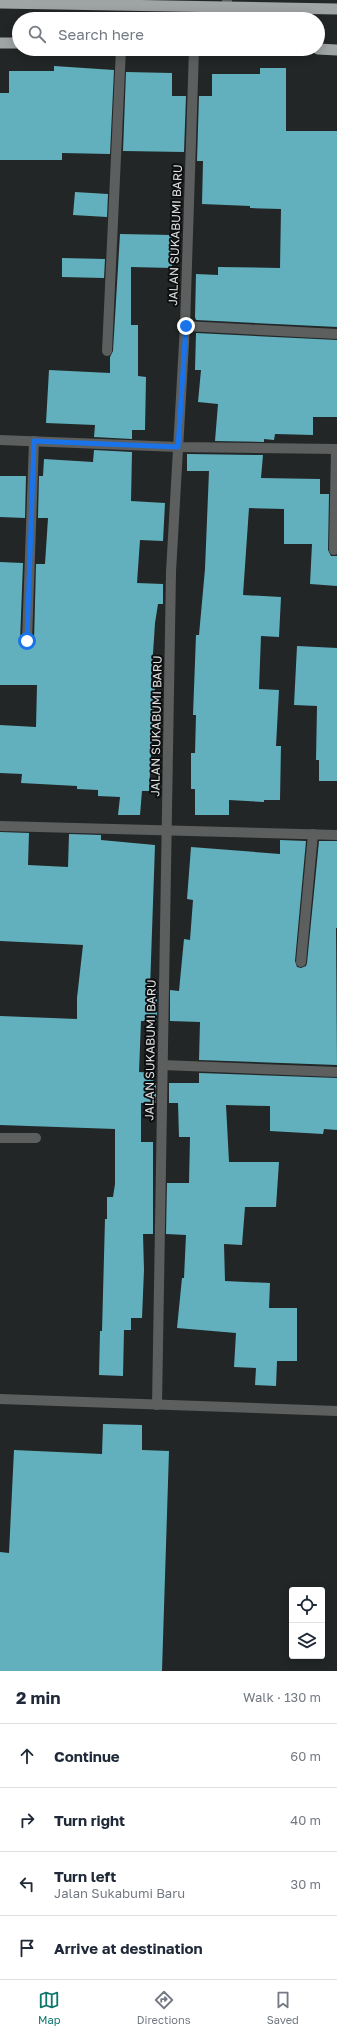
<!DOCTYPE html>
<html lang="en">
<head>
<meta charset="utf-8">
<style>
  body { margin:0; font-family:"Golos Text",sans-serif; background:#f6f6f7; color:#1f2937 }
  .controls { position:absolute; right:12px; bottom:12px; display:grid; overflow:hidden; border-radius:4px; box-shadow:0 2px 10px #0003 }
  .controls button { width:36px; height:36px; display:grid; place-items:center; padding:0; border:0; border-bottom:1px solid #e0e1e3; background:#fff; color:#1f2937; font:20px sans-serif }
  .stop { position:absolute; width:12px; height:12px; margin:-9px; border:3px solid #1a73e8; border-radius:50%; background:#fff }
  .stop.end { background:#1a73e8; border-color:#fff; box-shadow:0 1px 4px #0008 }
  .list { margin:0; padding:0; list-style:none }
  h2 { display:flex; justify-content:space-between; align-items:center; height:52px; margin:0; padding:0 16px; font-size:17px }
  h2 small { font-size:13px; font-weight:400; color:#747a83 }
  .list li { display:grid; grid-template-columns:26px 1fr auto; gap:12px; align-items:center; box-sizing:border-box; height:64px; padding:0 16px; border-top:1px solid #e0e1e3 }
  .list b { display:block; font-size:15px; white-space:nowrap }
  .list p { margin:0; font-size:13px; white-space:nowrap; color:#747a83 }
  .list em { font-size:13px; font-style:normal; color:#747a83 }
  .icon { flex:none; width:22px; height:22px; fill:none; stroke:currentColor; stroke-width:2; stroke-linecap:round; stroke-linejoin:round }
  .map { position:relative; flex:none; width:337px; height:1671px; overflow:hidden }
  .search { position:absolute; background:#fff; box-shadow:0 2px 10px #0003; left:12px; right:12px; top:12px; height:44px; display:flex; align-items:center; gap:10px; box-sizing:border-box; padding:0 14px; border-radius:22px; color:#747a83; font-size:15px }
  .sheet { height:308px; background:#fff }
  nav { display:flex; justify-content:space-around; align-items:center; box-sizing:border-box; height:56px; border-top:1px solid #e0e1e3; background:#fff; font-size:11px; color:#747a83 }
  nav a { display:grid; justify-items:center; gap:2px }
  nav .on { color:#0f766e }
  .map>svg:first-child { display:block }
</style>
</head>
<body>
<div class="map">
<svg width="337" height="1671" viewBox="0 0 337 1671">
  <rect width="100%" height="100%" fill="#222626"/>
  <g fill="#62b0be">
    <polygon points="54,66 114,70 110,154 62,153 62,160 0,160 0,93 9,93 9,71 54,71"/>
    <polygon points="260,68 286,68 286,131 337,131 337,327 196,320 195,317 196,274 218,275 218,267 280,268 281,209 250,208 250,206 202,204 203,161 197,161 199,96 212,96 212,74 260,74"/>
    <polygon points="126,72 172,73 172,96 186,96 184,152 123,151"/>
    <polygon points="75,192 108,194 107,217 73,215"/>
    <polygon points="120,234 172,235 172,268 131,267 131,325 138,325 138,376 146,377 145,430 132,430 132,439 94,437 95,425 46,423 49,370 110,373 110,357 113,351"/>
    <polygon points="62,258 105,259 104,278 62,277"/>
    <polygon points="196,333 337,340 337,417 313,417 313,435 275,434 274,440 264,439 264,442 215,441 218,404 198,402 201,370 195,370"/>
    <polygon points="94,450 132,452 131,501 165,503 163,541 140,540 137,583 163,584 163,604 158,604 155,623 151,684 155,685 149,791 142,791 140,815 118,815 120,797 98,796 98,790 77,789 77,786 21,783 22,774 0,773 0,725 36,727 37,685 0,685 0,562 23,563 20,641 23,646 30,647 34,641 36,564 45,564 48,518 38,518 39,476 43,476 44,459 93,462"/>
    <polygon points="187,454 263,455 261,478 320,479 320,494 329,494 328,550 331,556 337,556 337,586 310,584 312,544 284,544 284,509 249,508 243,595 281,597 279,637 261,636 259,689 279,690 276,746 281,746 280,800 264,800 264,802 229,800 229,815 195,815 195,789 191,789 191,753 195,753 196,715 193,715 196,635 199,635 205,569 209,471 187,471"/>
    <polygon points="0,476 26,476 25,518 0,517"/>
    <polygon points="297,646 337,648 337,781 319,781 319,760 316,760 317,706 294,705"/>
    <polygon points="0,832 29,833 28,865 68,867 69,834 101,835 101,840 155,845 150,989 157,989 157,1021 141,1021 139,1072 154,1073 153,1083 156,1083 156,1103 141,1103 141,1142 153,1142 153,1234 143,1234 144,1270 142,1318 131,1318 131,1330 124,1330 123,1376 99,1375 100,1331 102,1331 105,1219 107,1219 107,1197 113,1197 115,1184 115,1129 0,1125 0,1016 77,1019 77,998 83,945 0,941"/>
    <polygon points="280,840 306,841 295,961 297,967 301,968 306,966 307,963 319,841 337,841 337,928 336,928 337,1065 199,1060 200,1022 170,1021 170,990 179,991 184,939 190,940 193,900 187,899 191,847 280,854"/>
    <polygon points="199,1073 337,1078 337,1130 324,1129 323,1134 270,1131 270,1106 226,1105 229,1162 279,1162 276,1207 245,1207 242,1245 224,1244 225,1281 270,1283 269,1308 297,1308 297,1361 277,1361 276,1386 255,1385 256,1368 234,1367 236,1333 177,1328 182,1278 184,1278 186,1235 166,1234 167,1183 189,1183 190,1137 179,1137 178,1103 169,1103 169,1083 199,1083"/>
    <polygon points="103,1424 142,1425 142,1450 169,1451 162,1671 0,1671 0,1552 9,1553 14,1450 102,1454"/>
  </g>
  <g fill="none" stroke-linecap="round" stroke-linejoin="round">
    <polyline stroke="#5d5f5f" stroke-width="10" points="0,1138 36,1138"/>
    <g stroke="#5d5f5f" stroke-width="10">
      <polyline points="227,19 227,0"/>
      <polyline points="185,326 337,334"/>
      <polyline points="107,351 121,49"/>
      <polyline points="0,440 178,447 337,449"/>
      <polyline points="334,550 336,449"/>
      <polyline points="27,641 34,441"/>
      <polyline points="0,826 337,835"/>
      <polyline points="301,962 313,834"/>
      <polyline points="163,1065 337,1072"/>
      <polyline points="0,1399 337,1411"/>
      <polyline points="157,1405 171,572 185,326 194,49"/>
    </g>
    <g stroke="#9fa4a4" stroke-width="11">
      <polyline points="0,3 337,9"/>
      <polyline points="0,43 19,43"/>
      <polyline points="318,49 337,50"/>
    </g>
  </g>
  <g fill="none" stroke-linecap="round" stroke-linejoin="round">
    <polyline stroke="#1a73e8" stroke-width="5" points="27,641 34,441 178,447 186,326"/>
  </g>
  <g text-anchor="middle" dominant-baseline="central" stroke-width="4" stroke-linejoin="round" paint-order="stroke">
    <g font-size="12" fill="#dee0e1" stroke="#0d0e0f">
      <text transform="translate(175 235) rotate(-88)">JALAN SUKABUMI BARU</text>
      <text transform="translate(156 726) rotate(-89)">JALAN SUKABUMI BARU</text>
      <text transform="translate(150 1050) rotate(-89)">JALAN SUKABUMI BARU</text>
    </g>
  </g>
</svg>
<div class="controls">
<button><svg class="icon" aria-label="locate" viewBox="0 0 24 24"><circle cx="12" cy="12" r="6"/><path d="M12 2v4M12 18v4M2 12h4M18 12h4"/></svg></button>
<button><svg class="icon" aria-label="layers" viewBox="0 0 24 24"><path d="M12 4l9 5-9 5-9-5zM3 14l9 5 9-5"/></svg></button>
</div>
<div class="stop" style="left:27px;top:641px"></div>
<div class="stop end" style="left:186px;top:326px"></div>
<div class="search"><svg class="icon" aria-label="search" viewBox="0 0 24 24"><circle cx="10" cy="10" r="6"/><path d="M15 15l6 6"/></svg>Search here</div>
</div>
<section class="sheet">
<h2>2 min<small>Walk · 130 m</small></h2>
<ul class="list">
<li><svg class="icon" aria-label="ahead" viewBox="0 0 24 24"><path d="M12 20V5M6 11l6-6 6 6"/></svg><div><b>Continue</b></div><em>60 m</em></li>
<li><svg class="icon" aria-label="right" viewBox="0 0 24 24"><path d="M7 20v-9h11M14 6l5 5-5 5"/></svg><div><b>Turn right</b></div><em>40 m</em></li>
<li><svg class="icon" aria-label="left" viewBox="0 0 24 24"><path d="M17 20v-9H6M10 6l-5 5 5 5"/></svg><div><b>Turn left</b><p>Jalan Sukabumi Baru</p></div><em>30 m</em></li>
<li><svg class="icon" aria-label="arrive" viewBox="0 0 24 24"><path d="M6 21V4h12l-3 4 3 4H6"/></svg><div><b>Arrive at destination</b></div></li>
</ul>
</section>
<nav>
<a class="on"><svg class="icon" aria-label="map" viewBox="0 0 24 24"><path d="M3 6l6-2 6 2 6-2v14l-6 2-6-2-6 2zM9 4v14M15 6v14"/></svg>Map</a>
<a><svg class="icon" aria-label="directions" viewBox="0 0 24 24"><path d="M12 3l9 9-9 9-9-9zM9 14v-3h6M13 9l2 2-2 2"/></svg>Directions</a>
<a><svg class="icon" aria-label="saved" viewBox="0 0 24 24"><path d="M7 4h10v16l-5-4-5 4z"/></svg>Saved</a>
</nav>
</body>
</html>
